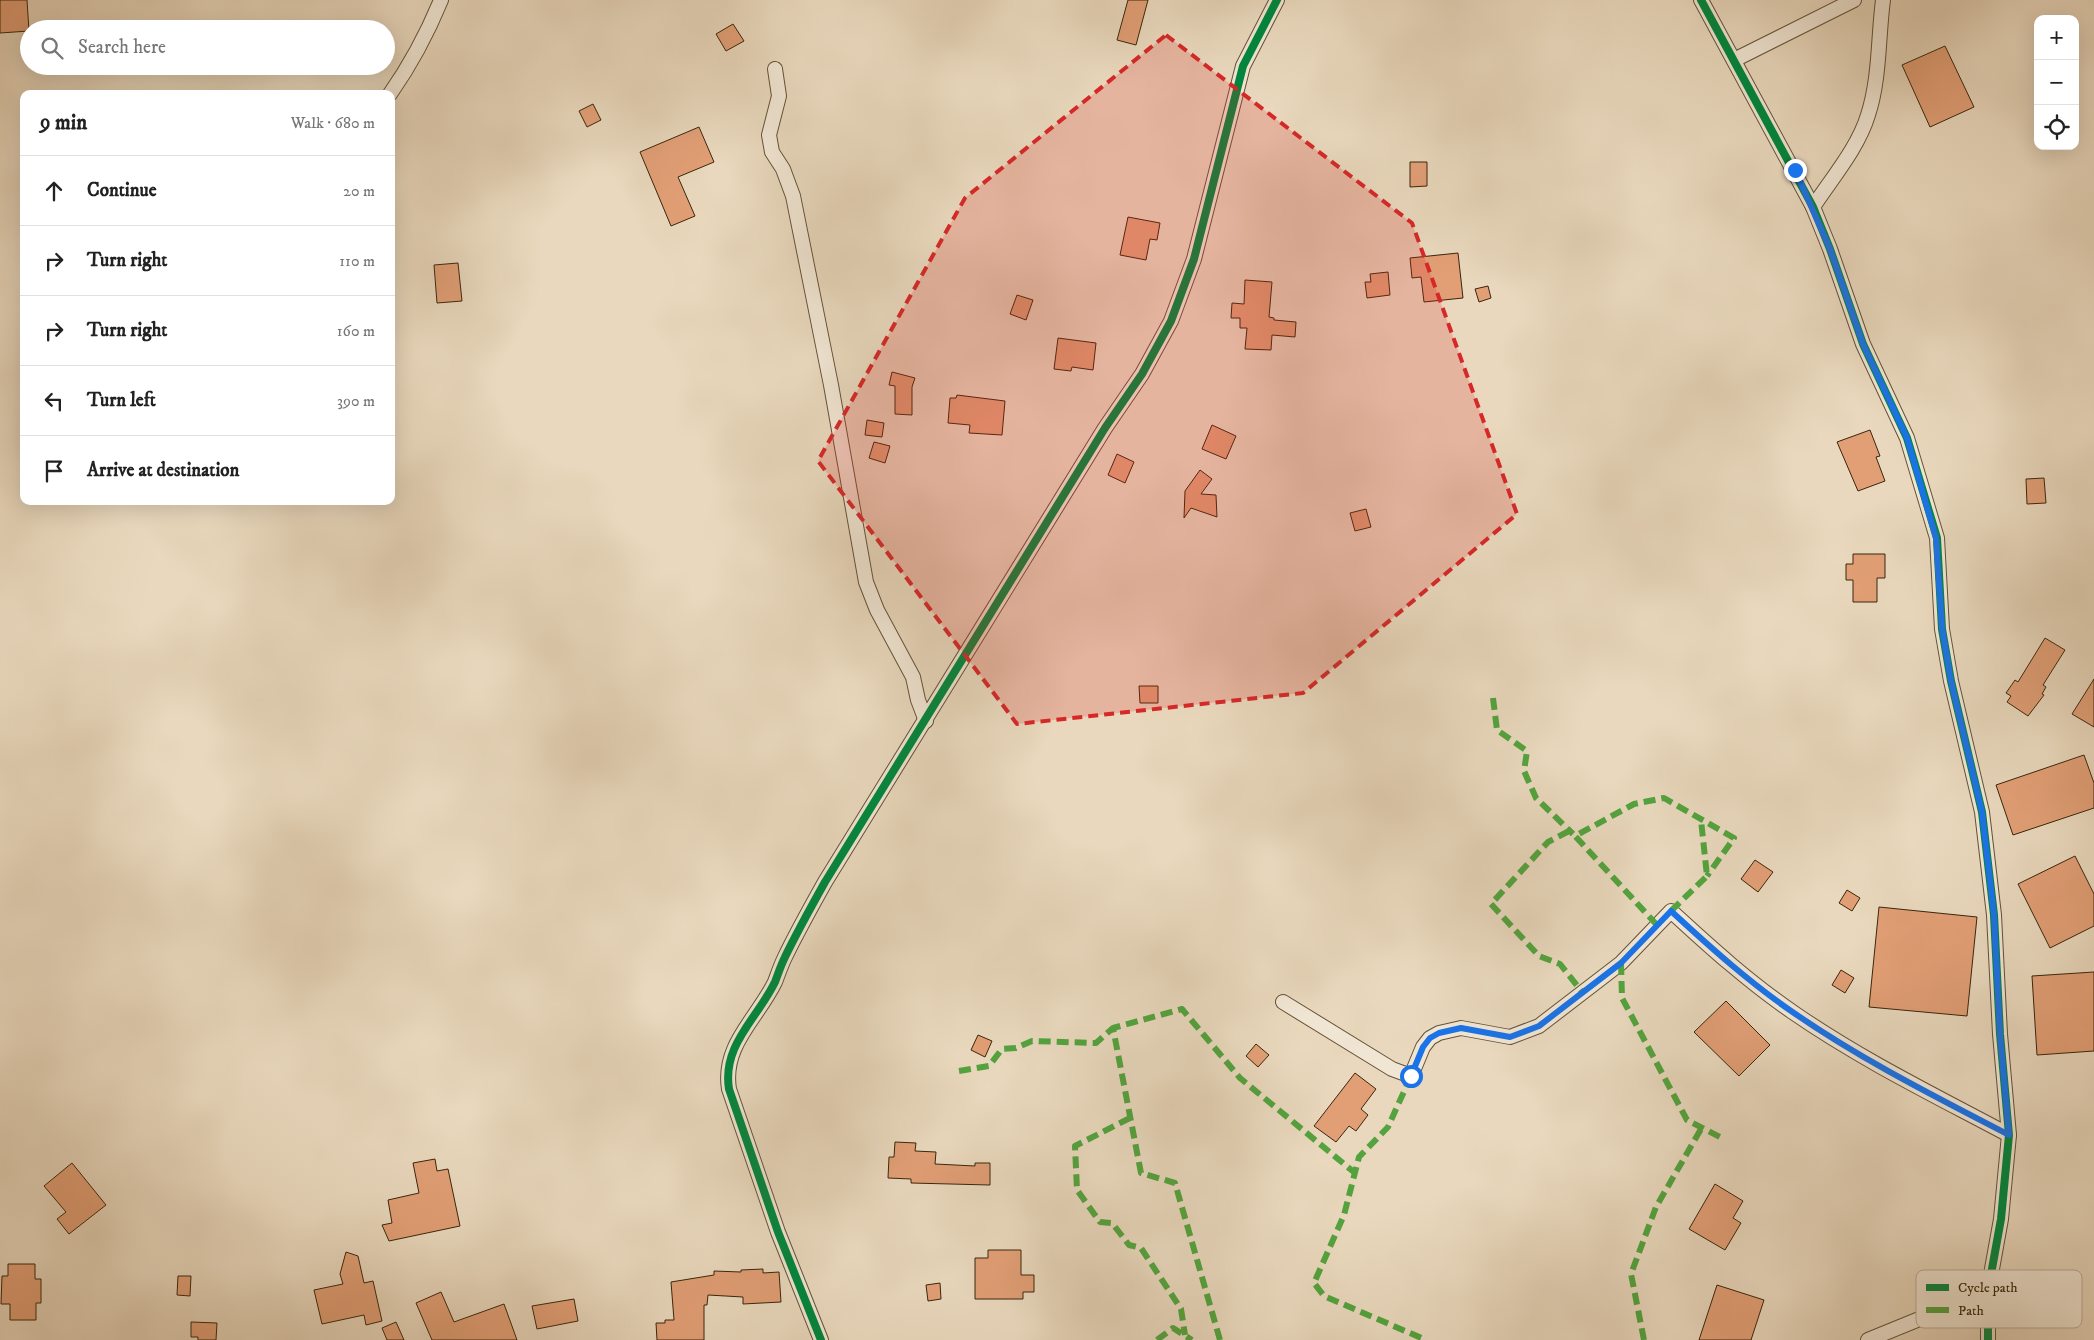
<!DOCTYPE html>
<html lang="en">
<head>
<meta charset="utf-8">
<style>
  body { margin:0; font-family:"IM FELL DW Pica",serif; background:#f6f6f6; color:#222 }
  .controls { position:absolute; right:15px; top:15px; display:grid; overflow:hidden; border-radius:10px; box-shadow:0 5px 20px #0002 }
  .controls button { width:45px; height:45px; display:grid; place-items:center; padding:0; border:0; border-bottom:1px solid #e0e0e0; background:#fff; color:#222; font:25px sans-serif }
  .stop { position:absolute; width:15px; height:15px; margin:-11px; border:4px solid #1a73e8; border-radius:50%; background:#fff }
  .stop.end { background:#1a73e8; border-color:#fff; box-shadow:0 1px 5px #0008 }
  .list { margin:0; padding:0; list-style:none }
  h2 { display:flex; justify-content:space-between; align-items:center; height:65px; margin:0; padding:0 20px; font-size:21px }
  h2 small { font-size:16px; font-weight:400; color:#767676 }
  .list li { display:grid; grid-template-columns:32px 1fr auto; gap:15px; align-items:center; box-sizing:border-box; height:70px; padding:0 20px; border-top:1px solid #e0e0e0 }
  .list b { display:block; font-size:19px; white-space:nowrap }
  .list em { font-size:16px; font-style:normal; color:#767676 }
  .icon { flex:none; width:28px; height:28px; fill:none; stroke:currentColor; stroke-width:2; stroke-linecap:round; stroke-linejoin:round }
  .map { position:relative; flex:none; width:2094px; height:1340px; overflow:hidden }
  .search { position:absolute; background:#fff; box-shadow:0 5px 20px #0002; left:20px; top:20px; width:375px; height:55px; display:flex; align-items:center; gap:12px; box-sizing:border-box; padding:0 18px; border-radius:28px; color:#767676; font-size:19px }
  .panel { position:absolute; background:#fff; box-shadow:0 5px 20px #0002; left:20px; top:90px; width:375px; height:415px; border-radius:10px }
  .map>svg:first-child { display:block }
</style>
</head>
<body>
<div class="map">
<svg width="2094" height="1340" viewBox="0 0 2094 1340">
  <rect width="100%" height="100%" fill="#e9d8bd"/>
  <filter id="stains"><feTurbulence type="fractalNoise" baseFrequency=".004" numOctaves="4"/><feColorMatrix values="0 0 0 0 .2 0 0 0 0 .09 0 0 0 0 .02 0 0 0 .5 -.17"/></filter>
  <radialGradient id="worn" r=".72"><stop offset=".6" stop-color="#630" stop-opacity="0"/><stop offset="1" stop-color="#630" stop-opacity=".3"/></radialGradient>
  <g fill="#e29f76" stroke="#38260c">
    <polygon points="0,0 27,0 29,31 0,33"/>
    <polygon points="1128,0 1148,0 1136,45 1117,40"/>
    <polygon points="733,24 744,41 726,51 716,34"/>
    <polygon points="1945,46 1974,107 1930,127 1902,65"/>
    <polygon points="593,104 601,120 587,127 579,111"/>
    <polygon points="699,127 714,162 678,177 695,216 671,226 640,152"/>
    <polygon points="1410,162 1427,162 1427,186 1410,187"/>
    <polygon points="1128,217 1160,223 1157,240 1150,239 1146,260 1120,255"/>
    <polygon points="1458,253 1463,298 1424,302 1421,277 1412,278 1410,258"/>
    <polygon points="458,263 462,301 437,303 434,265"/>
    <polygon points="1388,272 1390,295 1367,298 1365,282 1371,282 1370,274"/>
    <polygon points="1245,280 1272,282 1269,317 1274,318 1274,320 1296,322 1295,337 1272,335 1271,350 1245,349 1247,328 1240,328 1240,318 1231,318 1232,303 1244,304"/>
    <polygon points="1488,286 1491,298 1479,302 1475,289"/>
    <polygon points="1017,295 1033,300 1026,320 1010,314"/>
    <polygon points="1058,338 1096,343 1093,370 1072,367 1071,371 1054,369"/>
    <polygon points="892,372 915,378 912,387 912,415 895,414 895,386 889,385"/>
    <polygon points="957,395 1005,401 1002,435 969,433 970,425 948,423 950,398 956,398"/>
    <polygon points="867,420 884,423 882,437 865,435"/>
    <polygon points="1212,425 1236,436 1226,459 1202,449"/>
    <polygon points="1870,430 1880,456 1876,457 1885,481 1858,491 1837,442"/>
    <polygon points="874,442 890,446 885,463 869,458"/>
    <polygon points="1117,454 1134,462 1125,483 1108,475"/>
    <polygon points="1200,470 1212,479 1201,494 1216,495 1217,517 1191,508 1184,518 1185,491"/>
    <polygon points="2044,478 2046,503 2027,504 2026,479"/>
    <polygon points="1366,509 1371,527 1355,531 1350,513"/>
    <polygon points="1853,554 1885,554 1885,578 1877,578 1877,602 1853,602 1853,580 1846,580 1846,564 1853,564"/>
    <polygon points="2045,638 2065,650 2043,685 2046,687 2042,694 2044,695 2028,716 2007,702 2011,696 2006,693 2015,680 2018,682"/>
    <polygon points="2094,679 2094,727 2072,714"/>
    <polygon points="1139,686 1158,686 1158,703 1140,703"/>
    <polygon points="2084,755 2094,783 2094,808 2013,835 1996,785"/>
    <polygon points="2075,856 2094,894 2094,926 2050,948 2018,884"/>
    <polygon points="1755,860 1773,872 1758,892 1741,879"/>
    <polygon points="1847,890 1860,898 1852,911 1839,903"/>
    <polygon points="1879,907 1977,917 1967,1016 1869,1007"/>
    <polygon points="1841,970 1854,978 1845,993 1832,985"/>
    <polygon points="2094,972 2094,1051 2037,1055 2032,976"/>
    <polygon points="1726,1001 1770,1045 1739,1076 1694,1032"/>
    <polygon points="978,1035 992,1041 985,1057 971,1050"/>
    <polygon points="1256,1044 1269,1055 1258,1067 1246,1056"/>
    <polygon points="1355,1073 1376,1089 1361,1109 1368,1115 1356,1131 1349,1126 1336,1142 1314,1126"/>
    <polygon points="895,1142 916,1143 915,1151 936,1152 935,1164 975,1166 975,1163 990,1163 990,1185 911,1183 911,1179 888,1178 889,1157 894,1157"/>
    <polygon points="435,1159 437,1171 448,1169 460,1226 389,1241 382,1225 392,1223 388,1200 419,1193 413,1163"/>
    <polygon points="72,1163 106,1205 69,1234 57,1219 66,1212 44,1186"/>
    <polygon points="1715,1184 1743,1201 1733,1218 1741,1223 1725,1250 1689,1229"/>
    <polygon points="988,1250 1021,1250 1021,1275 1034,1275 1034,1292 1023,1292 1023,1299 975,1299 975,1258 988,1258"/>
    <polygon points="346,1252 358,1256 364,1283 373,1281 382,1321 366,1325 364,1315 322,1324 314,1290 343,1284 340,1274"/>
    <polygon points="8,1264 35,1264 35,1279 41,1279 41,1303 36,1303 36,1320 10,1320 10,1304 1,1304 2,1276 8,1276"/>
    <polygon points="763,1269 763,1273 779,1272 781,1302 743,1304 743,1297 708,1295 707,1305 704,1305 704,1340 657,1340 656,1323 665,1323 665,1320 674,1320 671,1282 714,1275 714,1271 741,1272 741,1270"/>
    <polygon points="178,1276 191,1276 190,1296 177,1295"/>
    <polygon points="940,1283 941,1299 928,1301 926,1285"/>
    <polygon points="1717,1285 1764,1300 1751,1340 1699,1340"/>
    <polygon points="441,1292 454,1322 504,1304 517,1340 432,1340 416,1303"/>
    <polygon points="574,1299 578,1321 537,1329 532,1306"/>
    <polygon points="191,1322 217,1323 216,1340 198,1340 198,1337 191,1337"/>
    <polygon points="396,1322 404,1340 387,1340 382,1328"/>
  </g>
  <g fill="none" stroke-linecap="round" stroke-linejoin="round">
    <g stroke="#645238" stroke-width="16">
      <g id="minor">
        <polyline points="1701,0 1813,207 1830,249 1863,344 1907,438 1937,538 1942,629 1951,681 1982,812 1994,915 2000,1034 2009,1135 2001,1219 1988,1291 1988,1340"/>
        <polyline points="1734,60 1854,0"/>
        <polyline points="775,69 779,96 769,135 772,152 783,169 793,196 831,385 866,582 877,610 913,677 918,700 926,721"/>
        <path d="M390 94C411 64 427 34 441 0"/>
        <path d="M1813 207C1832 178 1858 148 1868 115 1880 78 1878 38 1883 0"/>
        <path d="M1283 1002 1392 1069 1411 1076 1423 1047 1430 1038 1439 1033 1461 1028 1510 1037 1539 1026 1621 963 1671 911C1710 947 1750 983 1794 1013 1862 1060 1936 1096 2009 1135"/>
        <path d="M821 1340 778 1232 729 1089C722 1045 757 1019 775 982 778 974 781 965 785 957 797 932 811 907 825 882L1105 428 1142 374 1171 321 1194 259 1243 66 1277 0"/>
        <polyline points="1868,1340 1988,1291"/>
      </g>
    </g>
    <use href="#minor" stroke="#f1e6d4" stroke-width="14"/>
    <g stroke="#53a33e" stroke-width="6" stroke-dasharray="12 6" stroke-linecap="butt">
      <polyline points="1493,698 1497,730 1527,751 1524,771 1536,798 1573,834"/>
      <polyline points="1569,831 1548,842 1491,904 1539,956 1560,964 1583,993"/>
      <polyline points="1671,911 1707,876 1701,820"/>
      <polyline points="1657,925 1575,836 1634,804 1664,798 1734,838 1707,876"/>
      <polyline points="1621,963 1622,998 1687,1120 1722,1138"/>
      <polyline points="959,1071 989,1066 1002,1049 1016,1048 1032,1041 1096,1043 1113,1028"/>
      <polyline points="1411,1076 1388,1127 1359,1157 1344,1215 1314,1283 1324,1296 1426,1340"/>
      <polyline points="1130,1118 1075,1146 1077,1190 1100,1222 1112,1223 1129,1245 1141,1248 1181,1309 1185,1335"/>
      <polyline points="1157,1340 1173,1328 1192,1340"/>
      <polyline points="1220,1340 1175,1183 1141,1173 1113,1028 1182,1009 1240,1078 1355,1173"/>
      <polyline points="1644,1340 1631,1274 1656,1207 1701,1129"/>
    </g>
    <g stroke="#f1e6d4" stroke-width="11">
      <g id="cycleway">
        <polyline points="1701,0 1813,207 1830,249 1863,344 1907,438 1937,538 1942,629 1951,681 1982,812 1994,915 2000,1034 2009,1135 2001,1219 1988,1291 1988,1340"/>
        <path d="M821 1340 778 1232 729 1089C722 1045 757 1019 775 982 778 974 781 965 785 957 797 932 811 907 825 882L1105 428 1142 374 1171 321 1194 259 1243 66 1277 0"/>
      </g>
    </g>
    <use href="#cycleway" stroke="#00873e" stroke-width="8"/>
  </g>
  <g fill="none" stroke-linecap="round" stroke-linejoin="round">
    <path stroke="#1a73e8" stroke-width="6" d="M1411 1076 1423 1047 1430 1038 1439 1033 1461 1028 1510 1037 1539 1026 1621 963 1671 911C1710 947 1750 983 1794 1013 1862 1060 1936 1097 2009 1135L2000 1034 1994 915 1982 812 1951 681 1942 628 1936 538 1907 438 1863 344 1830 249 1795 170"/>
  </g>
  <path fill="#d62828" fill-opacity="0.2" stroke="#d62828" stroke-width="4" stroke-dasharray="10 6" stroke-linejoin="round" d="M1166 35 1412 223 1517 514 1303 693 1017 724 818 461 965 198Z"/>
  <rect x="1916" y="1270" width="166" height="58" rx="8" fill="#f1e6d4" stroke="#baac98" stroke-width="1"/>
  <rect x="1926" y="1284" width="23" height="7" fill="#00873e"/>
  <rect x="1926" y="1307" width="23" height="6" fill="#53a33e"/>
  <g font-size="14" fill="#38260c">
    <text x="1958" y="1292">Cycle path</text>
    <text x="1958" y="1315">Path</text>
  </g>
  <rect width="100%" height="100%" filter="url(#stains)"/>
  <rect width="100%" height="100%" fill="url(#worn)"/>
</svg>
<div class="controls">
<button>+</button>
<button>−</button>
<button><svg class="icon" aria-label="locate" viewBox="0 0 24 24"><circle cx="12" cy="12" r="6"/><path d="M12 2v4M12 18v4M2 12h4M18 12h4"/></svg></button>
</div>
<div class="stop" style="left:1411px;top:1076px"></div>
<div class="stop end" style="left:1795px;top:170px"></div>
<div class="search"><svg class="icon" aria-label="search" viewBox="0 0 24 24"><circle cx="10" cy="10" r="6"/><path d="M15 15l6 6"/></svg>Search here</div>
<section class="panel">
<h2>9 min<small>Walk · 680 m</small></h2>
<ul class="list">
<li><svg class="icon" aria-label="ahead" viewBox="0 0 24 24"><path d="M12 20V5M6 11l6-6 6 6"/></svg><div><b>Continue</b></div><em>20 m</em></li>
<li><svg class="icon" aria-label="right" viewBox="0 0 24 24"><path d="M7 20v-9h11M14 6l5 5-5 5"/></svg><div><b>Turn right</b></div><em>110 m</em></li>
<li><svg class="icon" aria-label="right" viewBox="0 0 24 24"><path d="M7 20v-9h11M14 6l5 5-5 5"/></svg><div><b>Turn right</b></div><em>160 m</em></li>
<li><svg class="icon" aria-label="left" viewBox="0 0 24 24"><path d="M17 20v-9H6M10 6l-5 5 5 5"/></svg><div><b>Turn left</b></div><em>390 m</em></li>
<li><svg class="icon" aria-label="arrive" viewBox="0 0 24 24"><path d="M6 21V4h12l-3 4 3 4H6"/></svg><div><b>Arrive at destination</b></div></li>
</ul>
</section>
</div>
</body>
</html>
